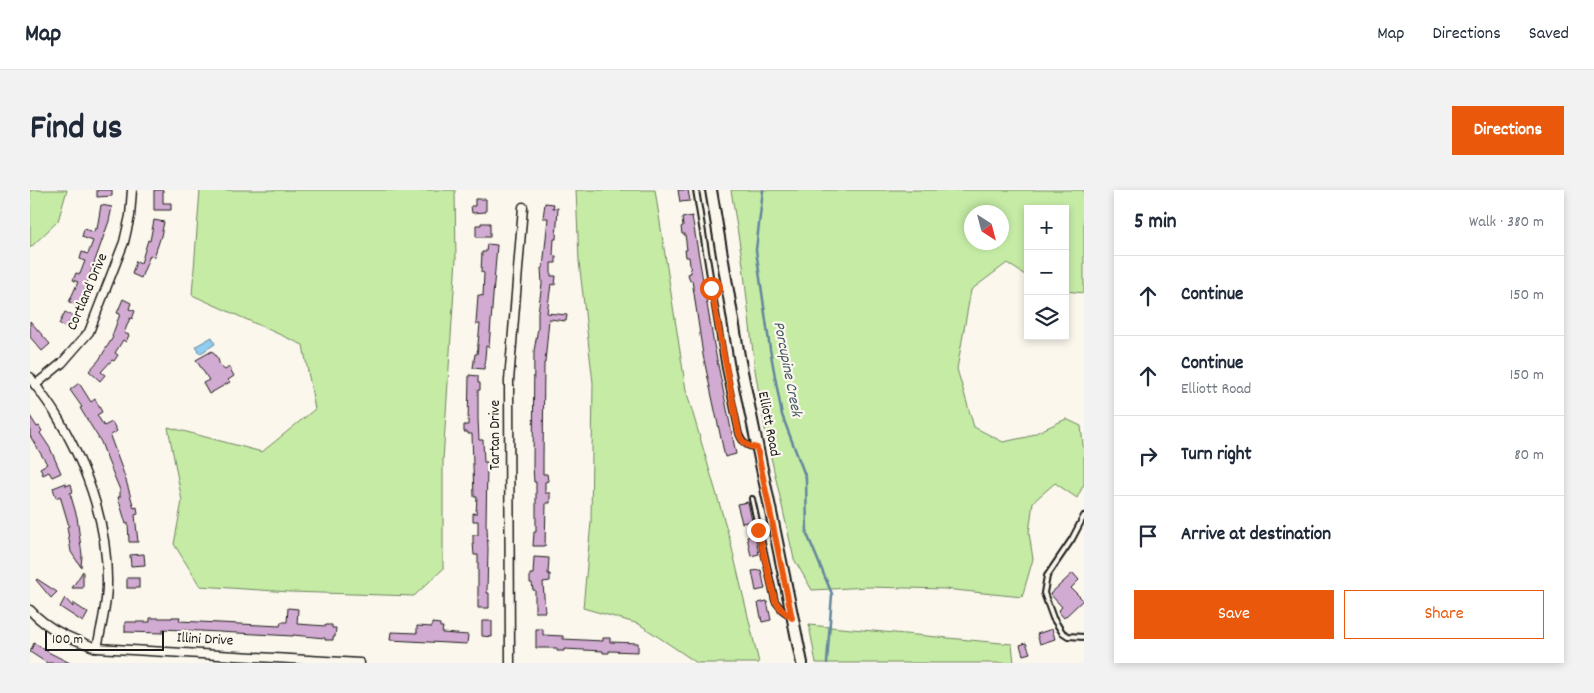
<!DOCTYPE html>
<html lang="en">
<head>
<meta charset="utf-8">
<style>
  body { margin:0; font-family:Dekko,sans-serif; background:#f2f2f3; color:#1f2937 }
  .controls { position:absolute; right:15px; top:15px; display:grid; overflow:hidden; border-radius:0px; box-shadow:0 2px 8px #0003 }
  .controls button { width:45px; height:45px; display:grid; place-items:center; padding:0; border:0; border-bottom:1px solid #e0e1e3; background:#fff; color:#1f2937; font:25px sans-serif }
  .compass { position:absolute; left:934px; top:15px; width:45px; height:45px; border-radius:50%; background:#fff; box-shadow:0 2px 8px #0003; rotate:144deg }
  .scale { position:absolute; left:15px; bottom:12px; width:119px; box-sizing:border-box; padding-left:5px; border:2px solid #1c1c1c; border-top:0; font-size:14px; line-height:18px; white-space:nowrap; color:#1c1c1c; -webkit-text-stroke:4px #fbf7ec; paint-order:stroke }
  .stop { position:absolute; width:15px; height:15px; margin:-11px; border:4px solid #ea580c; border-radius:50%; background:#fff }
  .stop.end { background:#ea580c; border-color:#fff; box-shadow:0 1px 5px #0008 }
  .list { margin:0; padding:0; list-style:none }
  h2 { display:flex; justify-content:space-between; align-items:center; height:65px; margin:0; padding:0 20px; font-size:21px }
  h2 small { font-size:16px; font-weight:400; color:#747a83 }
  .list li { display:grid; grid-template-columns:32px 1fr auto; gap:15px; align-items:center; box-sizing:border-box; height:80px; padding:0 20px; border-top:1px solid #e0e1e3 }
  .list b { display:block; font-size:19px; white-space:nowrap }
  .list p { margin:0; font-size:16px; white-space:nowrap; color:#747a83 }
  .list em { font-size:16px; font-style:normal; color:#747a83 }
  .actions { display:flex; gap:10px; padding:15px 20px }
  .actions a { flex:1; padding:11px 0; border:1px solid #ea580c; border-radius:0px; text-align:center; font-size:18px; color:#ea580c }
  .actions .main { background:#ea580c; color:#fff }
  .icon { flex:none; width:28px; height:28px; fill:none; stroke:currentColor; stroke-width:2; stroke-linecap:round; stroke-linejoin:round }
  .map { position:relative; flex:none; width:1054px; height:473px; overflow:hidden; border-radius:0px }
  header { display:flex; align-items:center; gap:30px; box-sizing:border-box; height:70px; padding:0 25px; background:#fff; border-bottom:1px solid #e0e1e3 }
  header strong { font-size:24px }
  nav { display:flex; gap:28px; margin-inline-start:auto; font-size:18px }
  .intro { display:flex; align-items:center; justify-content:space-between; box-sizing:border-box; height:120px; padding:0 30px }
  h1 { margin:0; font-size:35px }
  .button { padding:12px 22px; border-radius:0px; background:#ea580c; color:#fff; font-size:18px; font-weight:700 }
  main { display:flex; gap:30px; padding:0 30px }
  aside { flex:1; background:#fff; border-radius:0px; box-shadow:0 2px 8px #0003 }
  .map>svg:first-child { display:block }
</style>
</head>
<body>
<header>
<strong>Map</strong>
<nav><a>Map</a><a>Directions</a><a>Saved</a></nav>
</header>
<div class="intro"><h1>Find us</h1><a class="button">Directions</a></div>
<main>
<div class="map">
<svg width="1054" height="473" viewBox="0 0 1054 473">
  <rect width="100%" height="100%" fill="#fbf7ec"/>
  <filter id="ink" filterUnits="userSpaceOnUse"><feTurbulence type="fractalNoise" baseFrequency=".02" numOctaves="2"/><feDisplacementMap in="SourceGraphic" scale="10" xChannelSelector="R" yChannelSelector="G"/><feConvolveMatrix kernelMatrix="1 2 1 2 8 2 1 2 1" color-interpolation-filters="sRGB"/></filter>
  <g filter="url(#ink)">
    <g fill="#c5eba5" stroke="#708460" fill-rule="evenodd">
      <polygon points="0,0 37,0 28,31 0,58"/>
      <polygon points="170,0 425,0 426,69 413,270 413,379 384,406 260,402 170,396 144,354 152,311 138,237 232,262 285,219 273,155 162,105"/>
      <polygon points="546,0 625,0 656,200 700,350 729,473 667,473 609,434 553,418 561,332 563,193 549,71"/>
      <path d="M701 0H1054V103L1035 101V19H998V87L977 73 941 100 927 179 944 237 973 252 997 247 1036 229 1051 236 1054 264V294L1047 308 1025 293 1003 312 999 343 1003 369 992 407 915 399 838 397 782 400 764 369 736 245 725 180 713 75ZM972 22V52H942V22Z"/>
      <polygon points="779,435 982,454 984,473 786,473"/>
    </g>
    <polygon fill="#91ccf1" stroke="#62869c" points="182,147 185,154 171,163 167,162 168,161 166,156"/>
    <g fill="none" stroke-linecap="round" stroke-linejoin="round">
      <polyline stroke="#62869c" stroke-width="2.5" points="733,0 726,60 740,159 752,225 776,288 777,344 802,404 797,473"/>
    </g>
    <g fill="#d2abd2" stroke="#1c1c1c">
      <polygon points="67,0 82,0 82,6 67,7"/>
      <polygon points="124,0 133,0 133,13 141,13 141,20 124,20"/>
      <polygon points="648,0 658,0 660,11 650,12"/>
      <polygon points="445,9 456,9 456,22 442,23 441,16 445,16"/>
      <polygon points="515,13 524,14 523,18 528,18 526,49 524,49 523,65 526,66 526,73 521,73 521,86 526,86 525,95 521,94 517,123 537,125 536,131 519,129 515,173 514,173 513,270 513,284 517,284 518,291 515,292 515,303 520,303 520,313 516,313 515,356 503,356 504,342 506,342 506,292 504,292 503,277 504,161 508,138 508,122 512,94 511,78 513,78 518,28 513,28"/>
      <polygon points="71,15 82,17 79,31 49,116 39,112 48,92 43,90 46,83 50,84 55,71 50,69 52,62 58,64 63,51 52,47 54,39 64,42 65,38 67,39"/>
      <polygon points="662,26 684,155 706,264 695,267 673,165 662,90 660,91 658,84 661,83 659,67 656,67 655,60 657,60 655,44 652,44 651,37 653,36 652,28"/>
      <polygon points="124,30 134,32 131,46 124,67 120,65 111,88 102,84 106,71 111,73 118,50 120,51"/>
      <polygon points="451,33 460,33 460,47 446,47 446,35 451,35"/>
      <polygon points="457,54 467,55 459,157 456,156 454,179 443,178 445,164 447,164 450,134 446,134 448,105 453,106 454,83 451,82 452,62 456,62"/>
      <polygon points="93,109 101,113 99,119 105,121 102,129 100,128 94,143 99,145 96,152 93,150 85,163 88,165 84,171 82,170 71,182 75,185 70,191 59,181 69,170 83,147 82,146 90,124 87,123"/>
      <polygon points="35,122 43,126 36,138 29,134"/>
      <polygon points="0,131 20,154 12,161 0,147"/>
      <polygon points="182,161 188,169 190,176 195,180 199,177 204,186 198,190 200,192 179,204 173,193 179,190 166,170"/>
      <polygon points="439,185 448,186 448,193 450,193 450,200 448,200 448,229 449,250 453,250 454,272 457,272 456,337 457,337 458,359 457,403 459,403 459,418 448,418 448,365 444,365 443,352 443,345 448,345 448,331 443,331 443,323 446,324 447,307 444,307 442,244 438,244 438,242 434,242 434,235 438,235"/>
      <polygon points="49,193 61,212 65,209 72,222 67,225 74,236 82,232 87,241 80,246 95,287 104,318 107,317 108,324 105,325 108,352 99,352 98,333 96,334 88,307 90,307 90,300 78,271 71,252 50,218 52,217 40,200"/>
      <polygon points="0,226 7,237 9,236 12,241 10,243 20,258 31,283 22,287 19,282 13,285 10,278 17,274 0,246"/>
      <polygon points="36,293 36,296 41,294 43,302 40,303 47,327 52,365 51,377 41,362 37,337 39,336 30,306 26,308 23,298"/>
      <polygon points="718,312 722,331 712,333 707,314"/>
      <polygon points="725,345 729,364 721,366 717,347"/>
      <polygon points="114,364 115,375 101,376 100,365"/>
      <polygon points="504,367 519,368 518,384 520,384 520,391 513,392 515,422 505,422 505,400 503,400 502,393 500,393 500,384 503,384"/>
      <polygon points="731,380 735,399 726,401 722,381"/>
      <polygon points="53,381 53,398 42,398"/>
      <polygon points="1043,383 1049,390 1041,398 1053,410 1034,428 1028,421 1032,417 1020,404"/>
      <rect x="97" y="388" width="12" height="10"/>
      <polygon points="7,389 27,402 21,408 6,390"/>
      <polygon points="35,408 43,417 43,413 58,423 53,432 30,417"/>
      <polygon points="737,411 741,430 732,432 728,413"/>
      <polygon points="258,418 268,419 267,434 296,436 296,435 302,435 302,438 306,438 305,447 303,447 303,450 295,450 295,448 263,445 263,446 133,439 133,443 95,442 95,432 120,432 120,428 142,428 142,427 150,427 149,431 250,436 251,432 257,432"/>
      <polygon points="452,431 462,431 462,447 452,446"/>
      <polygon points="402,433 410,434 410,437 413,437 412,443 438,445 437,454 360,450 361,442 387,443 387,436 402,437"/>
      <polygon points="506,439 513,439 513,445 533,446 533,449 573,451 573,448 580,448 580,452 608,453 608,462 579,461 579,463 573,463 573,461 534,459 534,461 527,461 527,458 506,458"/>
      <polygon points="1022,439 1025,449 1010,454 1007,444"/>
      <polygon points="4,453 20,463 40,473 17,473 0,462"/>
      <polygon points="996,453 1000,463 993,465 990,455"/>
    </g>
    <g fill="none" stroke-linecap="round" stroke-linejoin="round">
      <g stroke="#1c1c1c" stroke-width="8">
        <g id="lane">
          <path d="M666 0 695 178 709 244C713 254 717 256 727 258"/>
          <polyline points="722,309 745,411 752,420 760,426"/>
          <polyline points="1054,326 1042,349 1017,386 1014,403 1023,428 1032,442 1038,446 1054,447"/>
        </g>
      </g>
      <g stroke="#1c1c1c" stroke-width="11">
        <g id="street">
          <path d="M0 187C9 201 20 214 28 228 58 279 78 333 77 394 77 416 71 437 67 458"/>
          <polyline points="5,195 32,173 59,142 94,52 100,26 102,0"/>
          <path d="M0 420C18 440 42 449 67 458L330 473"/>
          <polyline points="480,473 479,191 493,17"/>
        </g>
      </g>
      <g stroke="#1c1c1c" stroke-width="14">
        <polyline id="secondary" points="681,0 710,172 772,473"/>
      </g>
      <use href="#lane" stroke="#fbf7ec" stroke-width="4"/>
      <use href="#street" stroke="#fbf7ec" stroke-width="8"/>
      <use href="#secondary" stroke="#fbf7ec" stroke-width="10"/>
    </g>
  </g>
  <g fill="none" stroke-linecap="round" stroke-linejoin="round" filter="url(#ink)">
    <path stroke="#ea580c" stroke-width="6" d="M681 98 709 244C713 254 717 256 727 258L762 428 752 420 745 411 728 340"/>
  </g>
  <g text-anchor="middle" dominant-baseline="central" stroke-width="4.5" stroke-linejoin="round" paint-order="stroke">
    <g font-size="15" fill="#1c1c1c" stroke="#fbf7ec">
      <text transform="translate(58 102) rotate(-67)">Cortland Drive</text>
      <text transform="translate(738 234) rotate(79)">Elliott Road</text>
      <text transform="translate(466 245) rotate(-90)">Tartan Drive</text>
      <text transform="translate(175 450) rotate(3)">Illini Drive</text>
    </g>
    <g font-size="16" font-style="italic" fill="#455a67" stroke="#fbf7ec">
      <text transform="translate(757 179) rotate(79)">Porcupine Creek</text>
    </g>
  </g>
</svg>
<div class="controls">
<button>+</button>
<button>−</button>
<button><svg class="icon" aria-label="layers" viewBox="0 0 24 24"><path d="M12 4l9 5-9 5-9-5zM3 14l9 5 9-5"/></svg></button>
</div>
<svg class="compass" viewBox="-18 -18 36 36"><path d="M0-13l5 13h-10z" fill="#e53935"/><path d="M0 13l5-13h-10z" fill="#747a83"/></svg>
<div class="scale">100 m</div>
<div class="stop" style="left:681px;top:98px"></div>
<div class="stop end" style="left:728px;top:340px"></div>
</div>
<aside>
<h2>5 min<small>Walk · 380 m</small></h2>
<ul class="list">
<li><svg class="icon" aria-label="ahead" viewBox="0 0 24 24"><path d="M12 20V5M6 11l6-6 6 6"/></svg><div><b>Continue</b></div><em>150 m</em></li>
<li><svg class="icon" aria-label="ahead" viewBox="0 0 24 24"><path d="M12 20V5M6 11l6-6 6 6"/></svg><div><b>Continue</b><p>Elliott Road</p></div><em>150 m</em></li>
<li><svg class="icon" aria-label="right" viewBox="0 0 24 24"><path d="M7 20v-9h11M14 6l5 5-5 5"/></svg><div><b>Turn right</b></div><em>80 m</em></li>
<li><svg class="icon" aria-label="arrive" viewBox="0 0 24 24"><path d="M6 21V4h12l-3 4 3 4H6"/></svg><div><b>Arrive at destination</b></div></li>
</ul>
<div class="actions"><a class="main">Save</a><a>Share</a></div>
</aside>
</main>
</body>
</html>
